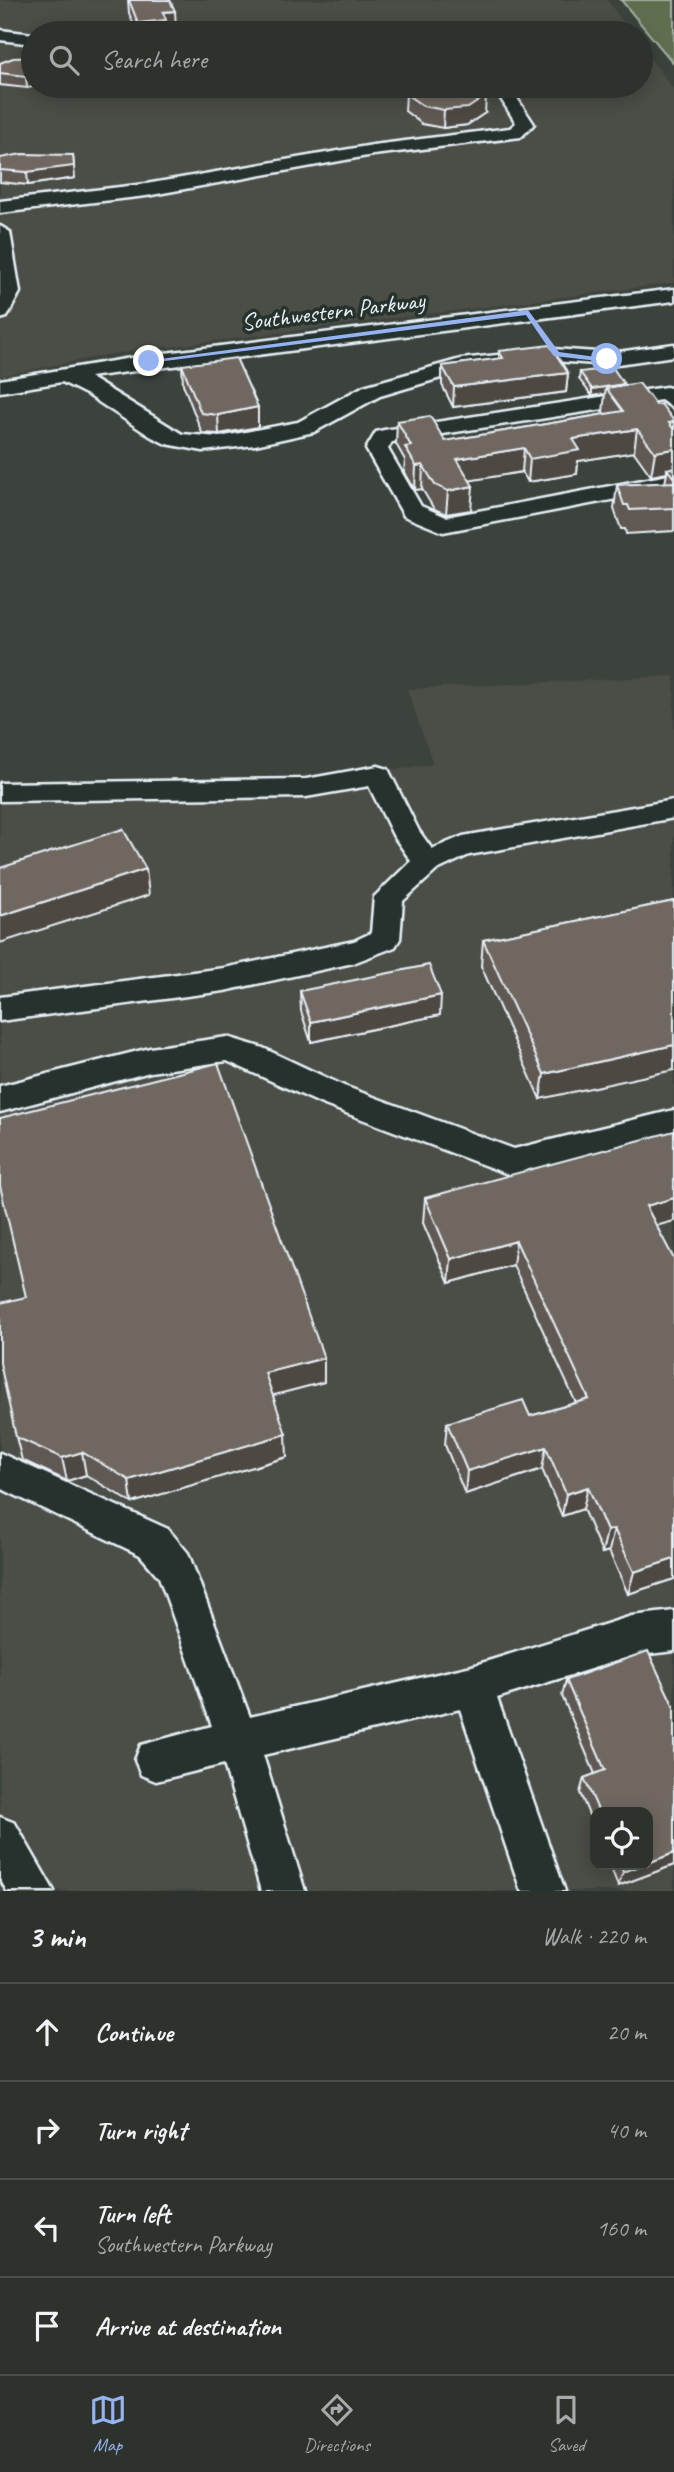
<!DOCTYPE html>
<html lang="en">
<head>
<meta charset="utf-8">
<style>
  body { margin:0; font-family:Caveat,sans-serif; background:#353a35; color:#f1f3f6 }
  .controls { position:absolute; right:21px; bottom:21px; display:grid; overflow:hidden; border-radius:14px; box-shadow:0 4px 18px #0003 }
  .controls button { width:63px; height:63px; display:grid; place-items:center; padding:0; border:0; border-bottom:2px solid #484d49; background:#2d322d; color:#f1f3f6; font:35px sans-serif }
  .stop { position:absolute; width:21px; height:21px; margin:-16px; border:5px solid #95b2f1; border-radius:50%; background:#fff }
  .stop.end { background:#95b2f1; border-color:#fff; box-shadow:0 2px 7px #0008 }
  .list { margin:0; padding:0; list-style:none }
  h2 { display:flex; justify-content:space-between; align-items:center; height:91px; margin:0; padding:0 28px; font-size:30px }
  h2 small { font-size:23px; font-weight:400; color:#a7aaaa }
  .list li { display:grid; grid-template-columns:46px 1fr auto; gap:21px; align-items:center; box-sizing:border-box; height:98px; padding:0 28px; border-top:2px solid #484d49 }
  .list b { display:block; font-size:26px; white-space:nowrap }
  .list p { margin:0; font-size:23px; white-space:nowrap; color:#a7aaaa }
  .list em { font-size:23px; font-style:normal; color:#a7aaaa }
  .icon { flex:none; width:38px; height:38px; fill:none; stroke:currentColor; stroke-width:2; stroke-linecap:round; stroke-linejoin:round }
  .map { position:relative; flex:none; width:674px; height:1891px; overflow:hidden }
  .search { position:absolute; background:#2d322d; box-shadow:0 4px 18px #0003; left:21px; right:21px; top:21px; height:77px; display:flex; align-items:center; gap:18px; box-sizing:border-box; padding:0 24px; border-radius:38px; color:#a7aaaa; font-size:26px }
  .sheet { height:483px; background:#2d322d }
  nav { display:flex; justify-content:space-around; align-items:center; box-sizing:border-box; height:98px; border-top:2px solid #484d49; background:#2d322d; font-size:19px; color:#a7aaaa }
  nav a { display:grid; justify-items:center; gap:4px }
  nav .on { color:#95b2f1 }
  .map>svg:first-child { display:block }
</style>
</head>
<body>
<div class="map">
<svg width="674" height="1891" viewBox="0 0 674 1891">
  <rect width="100%" height="100%" fill="#3c433c"/>
  <filter id="ink" filterUnits="userSpaceOnUse"><feTurbulence type="fractalNoise" baseFrequency=".0143" numOctaves="2"/><feDisplacementMap in="SourceGraphic" scale="14" xChannelSelector="R" yChannelSelector="G"/><feConvolveMatrix kernelMatrix="1 2 1 2 8 2 1 2 1" color-interpolation-filters="sRGB"/></filter>
  <g filter="url(#ink)">
    <g fill="#4c4e47" fill-rule="evenodd">
      <polygon points="0,0 607,0 631,33 33,33 33,86 641,86 641,46 674,90 674,283 111,354 0,376"/>
      <path d="M674 676V1891H0V780L296 782 433 764 407 689ZM595 1812H648V1865H595Z"/>
    </g>
    <polygon fill="#5e6e50" stroke="#a3b0a4" stroke-width="2" points="621,0 674,0 674,64"/>
    <g fill="none" stroke-linecap="round" stroke-linejoin="round">
      <g stroke="#e8f1f8" stroke-width="5">
        <g id="minor">
          <polygon points="0,30 33,34 33,44 0,40"/>
          <polygon points="493,86 509,86 534,124 521,137 373,155 146,196 0,213 0,201 146,184 373,145 510,128 516,123"/>
          <polygon points="0,226 10,232 20,292 7,317 0,319"/>
          <polygon points="674,289 674,301 89,377 182,434 219,437 298,422 364,386 461,359 553,349 611,353 674,344 674,356 611,365 553,361 461,372 380,396 314,432 255,445 203,451 166,444 150,436 88,395 62,382 0,392 0,380 149,355"/>
          <polygon points="666,387 674,389 674,409 661,400 392,442 388,449 421,506 446,517 674,474 674,488 443,532 404,516 366,449 376,432 384,430"/>
          <polygon points="378,766 388,769 419,831 432,849 463,836 674,800 674,818 469,855 437,870 403,901 400,939 395,947 353,963 224,991 0,1021 0,997 224,968 354,941 371,933 374,897 411,861 393,835 369,786 306,797 0,801 0,783 306,779"/>
          <polygon points="227,1037 263,1048 344,1086 514,1149 674,1110 674,1136 513,1176 322,1104 227,1061 150,1072 0,1112 0,1086 150,1048"/>
          <polygon points="0,1453 168,1529 188,1553 250,1717 472,1666 632,1616 674,1611 674,1651 632,1656 497,1698 565,1891 521,1891 460,1709 263,1755 305,1891 261,1891 224,1764 156,1781 141,1775 135,1760 141,1745 212,1726 159,1577 140,1555 0,1488"/>
          <polygon points="0,1817 15,1823 54,1891 7,1891 0,1879"/>
        </g>
      </g>
      <use href="#minor" fill="#26332d" fill-rule="evenodd"/>
    </g>
    <g fill="#605953" stroke="#e8f1f8" stroke-width="2">
      <polygon points="128,0 170,0 176,28 167,29 167,33 137,33 129,13"/>
      <polygon points="33,57 27,88 0,85 0,63"/>
      <polygon points="406,94 485,113 467,125 443,128 422,124 405,111"/>
      <polygon points="0,158 75,178 28,185 0,182"/>
      <polygon points="499,351 568,373 566,392 453,407 442,385 442,366 499,359"/>
      <polygon points="182,365 258,407 258,427 219,434 202,433 183,384"/>
      <polygon points="580,372 624,384 623,386 656,405 674,421 674,531 626,534 625,529 621,529 614,509 617,485 665,483 667,473 651,476 634,452 578,461 577,474 528,482 522,472 469,480 471,510 446,514 434,509 422,489 415,490 404,471 405,460 396,444 397,421 445,441 605,414 603,412 605,394 592,396 579,379"/>
      <polygon points="674,901 540,1099 481,966 483,940"/>
      <polygon points="300,991 440,1015 311,1042 301,1011"/>
      <polygon points="425,1198 657,1226 674,1579 628,1594 609,1551 602,1553 583,1509 562,1516 542,1469 465,1494 445,1445 447,1423 530,1416 576,1403 513,1265 449,1283 423,1223"/>
      <polygon points="324,1382 273,1395 287,1457 132,1503 86,1475 67,1481 22,1460 16,1437"/>
      <polygon points="566,1680 674,1707 674,1865 618,1886 610,1865 648,1865 648,1812 595,1812 595,1829 580,1793 584,1778 595,1774 562,1696"/>
    </g>
    <g fill="#4e4943" stroke="#e8f1f8" stroke-width="2">
      <polygon points="175,11 176,28 167,29 167,33 138,33 138,23 163,12"/>
      <polygon points="33,74 33,86 38,86 27,88 26,76"/>
      <polygon points="486,96 485,113 467,125 443,128 444,110"/>
      <polygon points="73,155 75,178 28,185 27,172"/>
      <polygon points="568,373 566,392 453,407 454,387"/>
      <polygon points="624,384 623,391 606,388 605,394 592,396 592,389"/>
      <polygon points="258,407 258,427 219,434 218,415"/>
      <polygon points="637,429 634,452 578,461 577,474 528,482 530,459 573,439"/>
      <polygon points="524,448 522,472 455,483 457,459"/>
      <polygon points="674,449 674,472 667,469 667,473 651,476 655,452"/>
      <polygon points="423,465 422,489 415,490 416,466"/>
      <polygon points="473,486 471,510 446,514 448,491"/>
      <polygon points="146,869 149,895 0,943 0,916"/>
      <polygon points="441,995 440,1015 311,1042 311,1022"/>
      <polygon points="674,1045 674,1070 540,1099 544,1074"/>
      <polygon points="674,1198 674,1221 641,1230 646,1206"/>
      <polygon points="516,1241 513,1265 449,1283 451,1259"/>
      <polygon points="324,1358 324,1382 267,1397 265,1373"/>
      <polygon points="286,1434 287,1457 132,1503 129,1480"/>
      <polygon points="546,1447 542,1469 465,1494 467,1471"/>
      <polygon points="82,1452 86,1475 67,1481 62,1458"/>
      <polygon points="588,1487 583,1509 562,1516 566,1494"/>
      <polygon points="614,1529 609,1551 602,1553 607,1531"/>
      <polygon points="674,1559 674,1579 628,1594 634,1572"/>
      <polygon points="674,1853 674,1865 618,1886 623,1872 642,1865 648,1865 648,1863"/>
    </g>
    <g fill="#706860" stroke="#e8f1f8" stroke-width="2">
      <polygon points="129,0 170,0 175,11 163,12 166,20 138,23"/>
      <polygon points="33,57 33,74 26,76 0,73 0,63 13,58"/>
      <polygon points="421,86 471,86 486,96 468,108 444,110 423,106 406,94"/>
      <polygon points="22,154 73,155 74,166 27,172 0,170 0,158"/>
      <polygon points="550,345 568,373 454,387 442,366 503,358 499,351"/>
      <polygon points="236,358 258,407 218,415 201,413 182,365"/>
      <polygon points="613,368 624,384 592,389 580,372"/>
      <polygon points="639,383 656,405 661,404 674,421 674,422 669,423 674,430 674,449 655,452 637,429 573,439 580,450 530,459 524,448 457,459 473,486 448,491 435,485 423,465 416,466 405,447 411,446 397,421 430,416 445,441 623,411 606,388"/>
      <polygon points="674,467 674,478 667,469"/>
      <polygon points="674,482 674,508 630,510 628,505 624,505 617,485"/>
      <polygon points="123,829 146,869 0,916 0,868"/>
      <polygon points="674,901 674,1045 544,1074 483,940"/>
      <polygon points="429,965 441,995 311,1022 300,991"/>
      <polygon points="218,1063 324,1358 265,1373 286,1434 129,1480 82,1452 62,1458 16,1437 0,1363 0,1303 26,1297 0,1186 0,1118"/>
      <polygon points="674,1131 674,1198 646,1206 674,1259 674,1559 634,1572 614,1529 607,1531 588,1487 566,1494 546,1447 467,1471 447,1423 523,1400 530,1416 589,1399 516,1241 451,1259 425,1198"/>
      <polygon points="648,1651 674,1707 674,1853 648,1863 648,1812 599,1812 584,1778 605,1770 566,1680"/>
      <polygon points="620,1865 642,1865 623,1872"/>
    </g>
  </g>
  <polygon fill="#95b2f1" points="528,310 559,352 611,359 607,362 554,356 526,315 149,363 145,361"/>
  <g text-anchor="middle" dominant-baseline="central" stroke-width="7" stroke-linejoin="round" paint-order="stroke">
    <g font-size="24" fill="#e8f1f8" stroke="#26332d">
      <text transform="translate(333 311) rotate(-7)">Southwestern Parkway</text>
    </g>
  </g>
</svg>
<div class="controls">
<button><svg class="icon" aria-label="locate" viewBox="0 0 24 24"><circle cx="12" cy="12" r="6"/><path d="M12 2v4M12 18v4M2 12h4M18 12h4"/></svg></button>
</div>
<div class="stop" style="left:607px;top:359px"></div>
<div class="stop end" style="left:149px;top:361px"></div>
<div class="search"><svg class="icon" aria-label="search" viewBox="0 0 24 24"><circle cx="10" cy="10" r="6"/><path d="M15 15l6 6"/></svg>Search here</div>
</div>
<section class="sheet">
<h2>3 min<small>Walk · 220 m</small></h2>
<ul class="list">
<li><svg class="icon" aria-label="ahead" viewBox="0 0 24 24"><path d="M12 20V5M6 11l6-6 6 6"/></svg><div><b>Continue</b></div><em>20 m</em></li>
<li><svg class="icon" aria-label="right" viewBox="0 0 24 24"><path d="M7 20v-9h11M14 6l5 5-5 5"/></svg><div><b>Turn right</b></div><em>40 m</em></li>
<li><svg class="icon" aria-label="left" viewBox="0 0 24 24"><path d="M17 20v-9H6M10 6l-5 5 5 5"/></svg><div><b>Turn left</b><p>Southwestern Parkway</p></div><em>160 m</em></li>
<li><svg class="icon" aria-label="arrive" viewBox="0 0 24 24"><path d="M6 21V4h12l-3 4 3 4H6"/></svg><div><b>Arrive at destination</b></div></li>
</ul>
</section>
<nav>
<a class="on"><svg class="icon" aria-label="map" viewBox="0 0 24 24"><path d="M3 6l6-2 6 2 6-2v14l-6 2-6-2-6 2zM9 4v14M15 6v14"/></svg>Map</a>
<a><svg class="icon" aria-label="directions" viewBox="0 0 24 24"><path d="M12 3l9 9-9 9-9-9zM9 14v-3h6M13 9l2 2-2 2"/></svg>Directions</a>
<a><svg class="icon" aria-label="saved" viewBox="0 0 24 24"><path d="M7 4h10v16l-5-4-5 4z"/></svg>Saved</a>
</nav>
</body>
</html>
